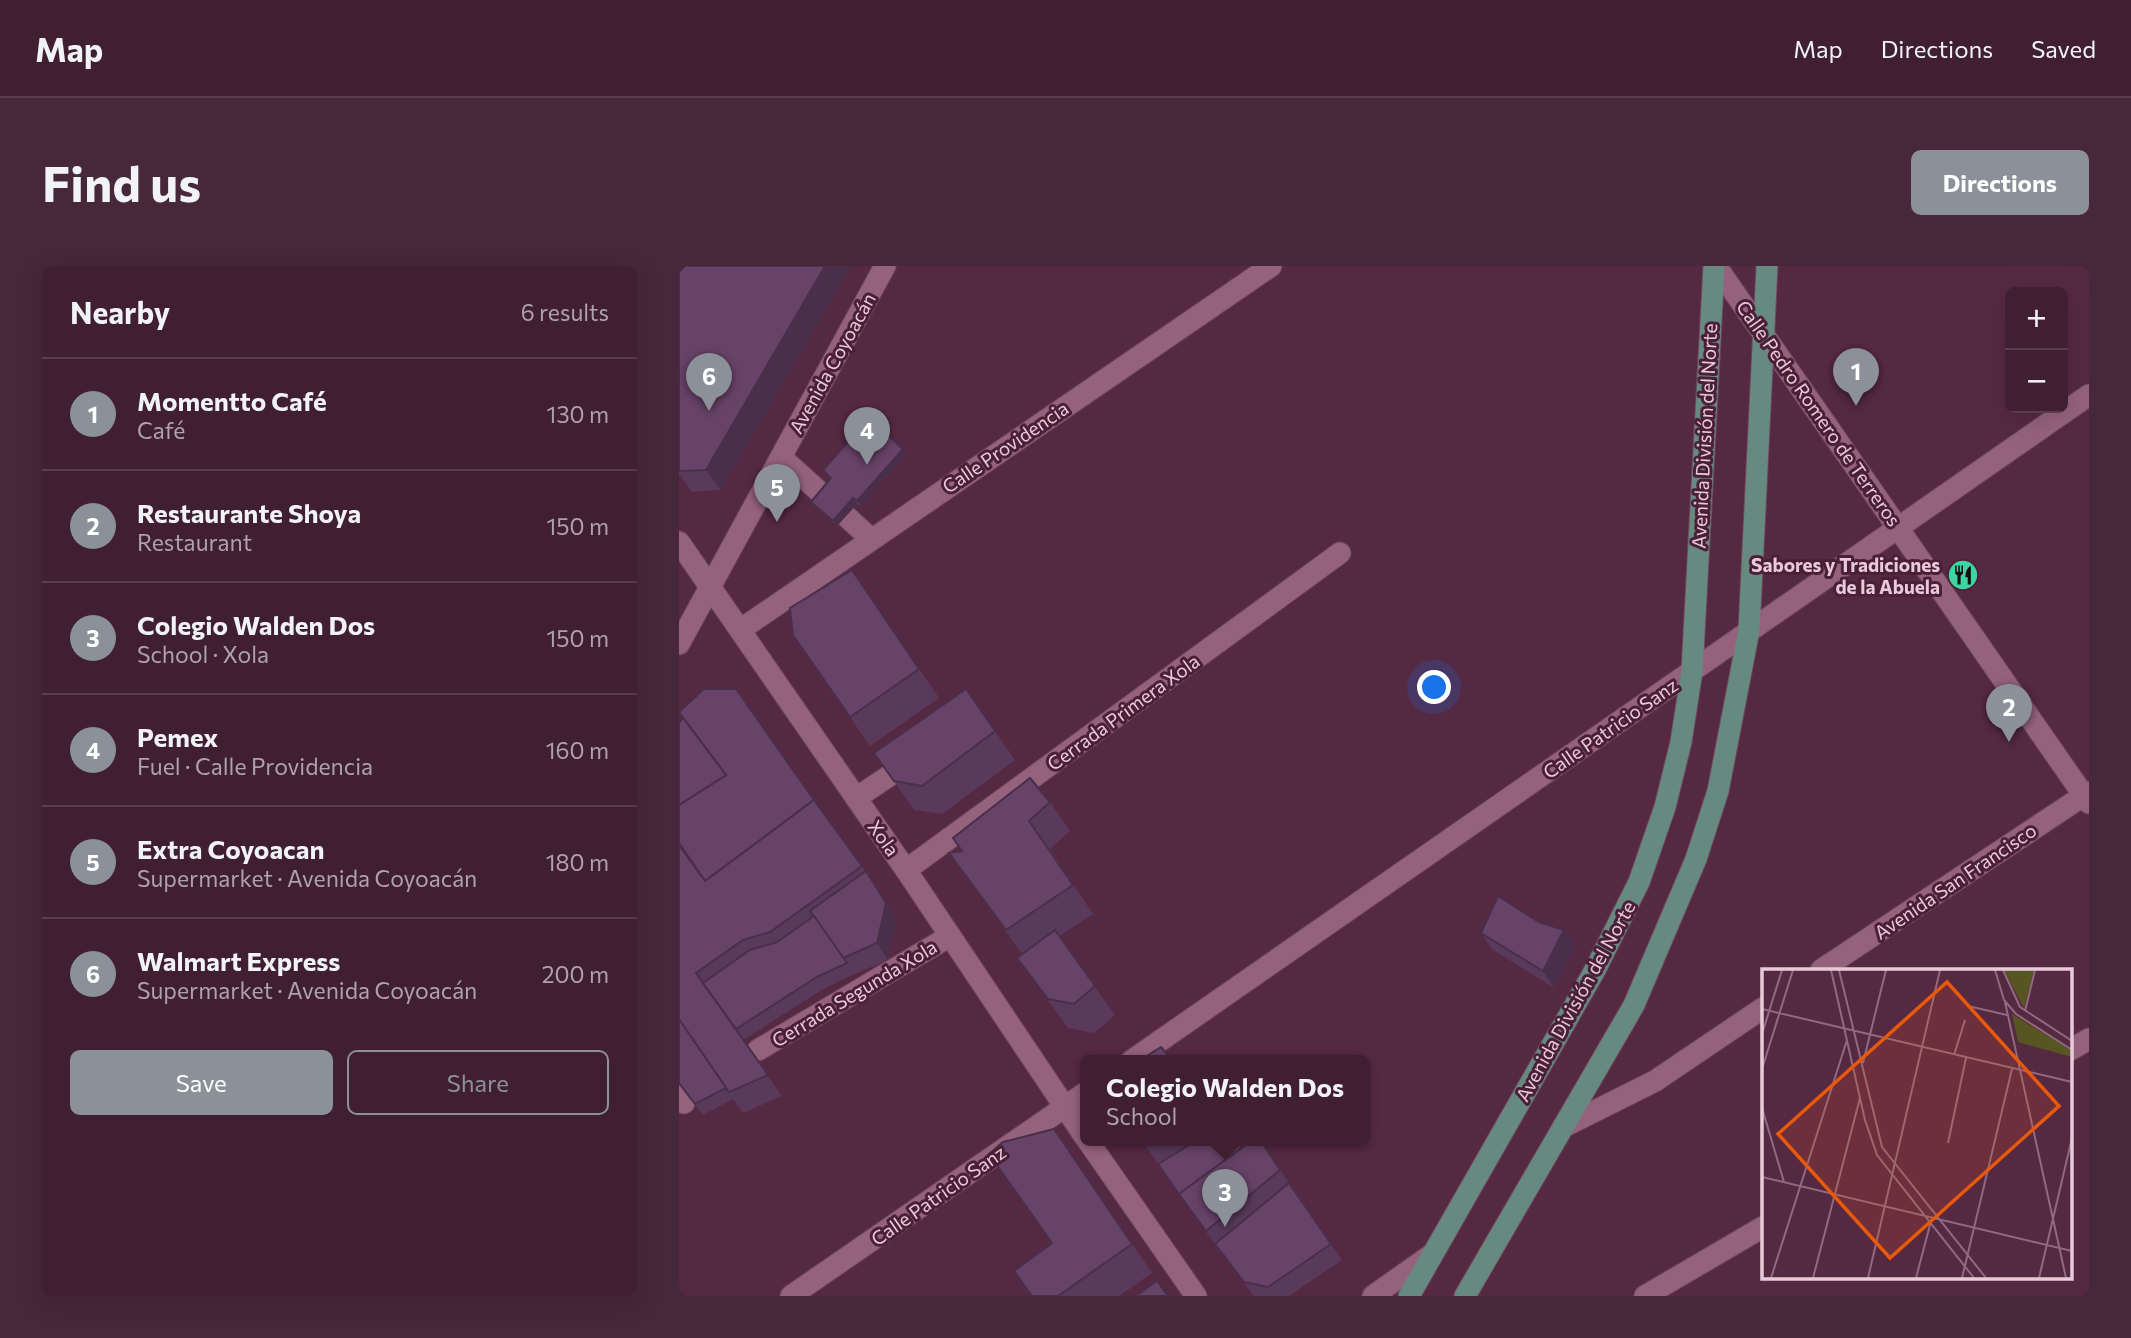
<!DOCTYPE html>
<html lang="en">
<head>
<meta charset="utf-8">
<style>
  body { margin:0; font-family:Commissioner,sans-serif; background:#47273a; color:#f1f3f6 }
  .controls { position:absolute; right:21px; top:21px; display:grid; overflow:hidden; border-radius:10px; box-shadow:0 7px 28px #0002 }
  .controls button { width:63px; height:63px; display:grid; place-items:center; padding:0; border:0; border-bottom:2px solid #593d4d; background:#401f32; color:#f1f3f6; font:35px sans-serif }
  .you { position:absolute; left:756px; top:422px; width:24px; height:24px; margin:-18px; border:5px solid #fff; border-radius:50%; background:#1a73e8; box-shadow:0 0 0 10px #1a73e833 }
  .badge { display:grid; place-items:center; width:46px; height:46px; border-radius:50%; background:#8c9099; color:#fff; font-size:23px; font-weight:700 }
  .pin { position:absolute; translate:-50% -58px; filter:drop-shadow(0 2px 4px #0008) }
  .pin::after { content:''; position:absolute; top:37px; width:24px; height:21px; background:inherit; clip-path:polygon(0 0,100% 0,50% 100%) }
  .popup { position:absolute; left:401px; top:789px; width:290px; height:91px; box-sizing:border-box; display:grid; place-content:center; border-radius:10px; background:#401f32; filter:drop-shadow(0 2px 5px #0005); font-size:23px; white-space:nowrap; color:#aea2ac }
  .popup b { font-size:26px; color:#f1f3f6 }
  .popup::after { content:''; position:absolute; left:50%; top:100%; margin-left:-14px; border:14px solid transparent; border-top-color:#401f32 }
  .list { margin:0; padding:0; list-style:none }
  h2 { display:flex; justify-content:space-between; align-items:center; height:91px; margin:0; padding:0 28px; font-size:30px }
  h2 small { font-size:23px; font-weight:400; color:#aea2ac }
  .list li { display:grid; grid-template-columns:46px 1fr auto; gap:21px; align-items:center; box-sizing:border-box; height:112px; padding:0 28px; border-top:2px solid #593d4d }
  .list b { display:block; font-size:26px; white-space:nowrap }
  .list p { margin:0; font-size:23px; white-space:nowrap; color:#aea2ac }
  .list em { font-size:23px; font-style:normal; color:#aea2ac }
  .actions { display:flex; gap:14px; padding:21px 28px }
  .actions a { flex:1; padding:16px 0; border:2px solid #8c9099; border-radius:10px; text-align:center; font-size:24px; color:#8c9099 }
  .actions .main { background:#8c9099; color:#fff }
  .map { position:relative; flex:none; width:1410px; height:1030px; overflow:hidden; border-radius:10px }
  header { display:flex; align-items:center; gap:42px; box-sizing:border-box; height:98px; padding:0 35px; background:#401f32; border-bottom:2px solid #593d4d }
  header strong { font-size:33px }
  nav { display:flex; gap:38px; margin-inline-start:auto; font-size:24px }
  .intro { display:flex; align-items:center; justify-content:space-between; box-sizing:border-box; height:168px; padding:0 42px }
  h1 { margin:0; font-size:49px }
  .button { padding:18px 32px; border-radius:10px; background:#8c9099; color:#fff; font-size:24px; font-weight:700 }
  main { display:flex; gap:42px; padding:0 42px }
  aside { flex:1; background:#401f32; border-radius:10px; box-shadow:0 7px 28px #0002 }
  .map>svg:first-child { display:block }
</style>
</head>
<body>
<header>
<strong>Map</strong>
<nav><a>Map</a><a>Directions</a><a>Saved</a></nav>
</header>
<div class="intro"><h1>Find us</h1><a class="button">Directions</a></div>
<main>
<aside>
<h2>Nearby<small>6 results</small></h2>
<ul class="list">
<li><span class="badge">1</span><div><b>Momentto Café</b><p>Café</p></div><em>130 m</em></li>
<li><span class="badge">2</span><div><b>Restaurante Shoya</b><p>Restaurant</p></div><em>150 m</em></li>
<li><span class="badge">3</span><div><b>Colegio Walden Dos</b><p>School · Xola</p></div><em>150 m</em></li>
<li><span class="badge">4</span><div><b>Pemex</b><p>Fuel · Calle Providencia</p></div><em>160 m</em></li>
<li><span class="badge">5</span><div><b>Extra Coyoacan</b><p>Supermarket · Avenida Coyoacán</p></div><em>180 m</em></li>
<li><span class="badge">6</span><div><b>Walmart Express</b><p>Supermarket · Avenida Coyoacán</p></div><em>200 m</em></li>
</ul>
<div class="actions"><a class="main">Save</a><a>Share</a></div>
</aside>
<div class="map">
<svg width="1410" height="1030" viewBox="0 0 1410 1030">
  <rect width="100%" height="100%" fill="#562943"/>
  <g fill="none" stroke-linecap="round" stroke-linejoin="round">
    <g stroke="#6e475e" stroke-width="23">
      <g id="minor">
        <polyline points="1037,0 1410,537"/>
        <polyline points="102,191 145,230"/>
        <polyline points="168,251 192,273"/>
        <polyline points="0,276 227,604 406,871"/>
        <polyline points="61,364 592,0"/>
        <polyline points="0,378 206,0"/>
        <polyline points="177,532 234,494"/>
        <polyline points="227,604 661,287"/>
        <polyline points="1142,704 1410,526"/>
        <polyline points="79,784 271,670"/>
        <polyline points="1391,784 1410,773"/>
        <polyline points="452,795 1410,129"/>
        <polyline points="0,830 5,837"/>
        <polyline points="884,861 976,815 1084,742"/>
        <polyline points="409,875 517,1030"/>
        <polyline points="112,1030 406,827"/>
        <polyline points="694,1030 752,989"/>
        <polyline points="966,1030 1084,961"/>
      </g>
    </g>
    <g stroke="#6e475e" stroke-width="23">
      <g id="major">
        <polyline points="730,1030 916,704 960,616 986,541 1002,476 1013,405 1035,0"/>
        <polyline points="786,1030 955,739 1017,593 1039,525 1070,364 1088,0"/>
      </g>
    </g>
    <use href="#minor" stroke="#95627d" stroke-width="21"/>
    <use href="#major" stroke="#668a80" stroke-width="21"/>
  </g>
  <g fill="#593a5a">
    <polygon points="6,0 172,0 42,224 13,226 0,208 0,6"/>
    <polygon points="224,183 228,188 182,240 178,238 158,260 136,241 132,236 151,213 144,204"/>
    <polygon points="173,304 260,432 191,480 114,369"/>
    <polygon points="287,423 336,494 263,548 235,544 195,487"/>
    <polygon points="4,452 135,534 198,621 218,653 209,694 175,708 146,722 64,774 32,728 103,830 64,847 54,833 24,849 0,817"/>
    <polygon points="371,536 391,565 371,583 414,648 380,670 436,749 415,767 389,762 338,692 343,688 270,587 283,585"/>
    <polygon points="860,656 885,664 896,680 875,722 813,683 802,667"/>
    <polygon points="375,863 473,1007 440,1030 353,1030 373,977"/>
    <polygon points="463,875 558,875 563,882 599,899 663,994 610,1030 575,1030 547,994"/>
  </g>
  <g fill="#492f4a">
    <polygon points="146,0 172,0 42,224 27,204"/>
    <polygon points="224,183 228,188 182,240 178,235"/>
    <polygon points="174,232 178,238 158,260 154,255"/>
    <polygon points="187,605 218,653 209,694 198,677"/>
    <polygon points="885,664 896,680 875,722 864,705"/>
    <polygon points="582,875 599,899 663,994 610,917"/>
  </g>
  <g fill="#684369" stroke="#492f4a" stroke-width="2">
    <polygon points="6,0 146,0 27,204 0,205 0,6"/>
    <polygon points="190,152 224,183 178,235 174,232 154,255 132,236 152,212 144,204"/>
    <polygon points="173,304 240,403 171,451 114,369 111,342"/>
    <polygon points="25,423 57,423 135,534 26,615 0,577 0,539 47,509 0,446"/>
    <polygon points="287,423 316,465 243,520 215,515 195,487"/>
    <polygon points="4,452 47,509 0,539 0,457"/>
    <polygon points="351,512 371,536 350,555 394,619 327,664 270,587 283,585 274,572"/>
    <polygon points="135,534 183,600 91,666 64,674 17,707 89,809 50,826 0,754 0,579 26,615"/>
    <polygon points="187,605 207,637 198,677 164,692 131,645"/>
    <polygon points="819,630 860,656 885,664 864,705 802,667"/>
    <polygon points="135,650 168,697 138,711 57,763 24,717 71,684 98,676"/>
    <polygon points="376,664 416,720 395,738 369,733 338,692"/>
    <polygon points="0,753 47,822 16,838 0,817"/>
    <polygon points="482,781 494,795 460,795"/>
    <polygon points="375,863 453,978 379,1030 353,1030 335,1005 373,977 310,888 324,876"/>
    <polygon points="464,875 475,875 467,880"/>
    <polygon points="517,875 558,875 563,882 500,928 479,898"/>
    <polygon points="572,875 582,875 601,904 527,965 500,928"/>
    <polygon points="610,917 652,978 589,1021 565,1016 536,978"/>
    <polygon points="478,1015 489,1030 457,1030"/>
  </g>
  <defs>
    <g id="restaurant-disc" transform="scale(1.575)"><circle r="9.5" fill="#3ed4a3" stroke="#4b1f38"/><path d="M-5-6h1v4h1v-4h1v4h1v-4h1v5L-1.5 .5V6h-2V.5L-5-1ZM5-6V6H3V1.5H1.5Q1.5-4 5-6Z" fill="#111"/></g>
  </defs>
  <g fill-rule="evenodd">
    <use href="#restaurant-disc" x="1284" y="309"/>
  </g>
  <g text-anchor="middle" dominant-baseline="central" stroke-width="6" stroke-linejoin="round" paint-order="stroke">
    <g font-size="19" fill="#e8cbd9" stroke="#4b1f38">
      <text transform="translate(153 97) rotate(-61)">Avenida Coyoacán</text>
      <text transform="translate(1140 147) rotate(55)">Calle Pedro Romero de Terreros</text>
      <text transform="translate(1025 170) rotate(-87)">Avenida División del Norte</text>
      <text transform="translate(326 181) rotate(-34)">Calle Providencia</text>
      <text transform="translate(444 446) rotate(-36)">Cerrada Primera Xola</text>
      <text transform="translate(931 462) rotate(-35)">Calle Patricio Sanz</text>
      <text transform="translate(205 572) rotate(55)">Xola</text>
      <text transform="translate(1276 615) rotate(-34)">Avenida San Francisco</text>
      <text transform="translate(175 727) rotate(-31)">Cerrada Segunda Xola</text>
      <text transform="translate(896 735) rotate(-61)">Avenida División del Norte</text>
      <text transform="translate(259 929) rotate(-35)">Calle Patricio Sanz</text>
    </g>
    <g font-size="19" font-weight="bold" fill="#e8cbd9" stroke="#4b1f38" text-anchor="end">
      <text x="1261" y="298">Sabores y Tradiciones<tspan x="1261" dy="22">de la Abuela</tspan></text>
    </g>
  </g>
  <g transform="translate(1083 703)">
    <rect width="310" height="310" fill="#562943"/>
    <path d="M242 1H272L262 39Z" fill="#575521"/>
    <path d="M250 45 310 82V88L256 73Z" fill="#575521"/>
    <path fill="none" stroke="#906a7f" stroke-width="2" d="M69 1 103 151 115 186 212 309M77 1 120 178 224 309M233 1 242 31 254 45 310 81M241 1 258 38 310 72M243 33 304 309M206 37 245 46M0 40 310 113M263 42 273 1M0 65 20 1M192 86 203 51M101 94 124 1M0 100 31 1M0 139 22 213M186 174 204 89M0 208 310 282M9 309 85 71M51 309 98 129M106 309 178 1M154 309 169 252M200 309 250 100M277 309 310 169"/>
    <path fill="#e8590c" fill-opacity="0.15" stroke="#e8590c" stroke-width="3.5" d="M185 13 297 137 128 289 16 165Z"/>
    <rect width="310" height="310" fill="none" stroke="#e8cbd9" stroke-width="3.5"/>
  </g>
</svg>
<div class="controls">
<button>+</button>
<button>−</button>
</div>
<div class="you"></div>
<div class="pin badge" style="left:1177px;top:140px">1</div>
<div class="pin badge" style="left:1330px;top:476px">2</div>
<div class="pin badge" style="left:546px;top:961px">3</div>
<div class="popup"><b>Colegio Walden Dos</b>School</div>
<div class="pin badge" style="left:188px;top:199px">4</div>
<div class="pin badge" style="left:98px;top:256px">5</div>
<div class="pin badge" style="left:30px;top:145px">6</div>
</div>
</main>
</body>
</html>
